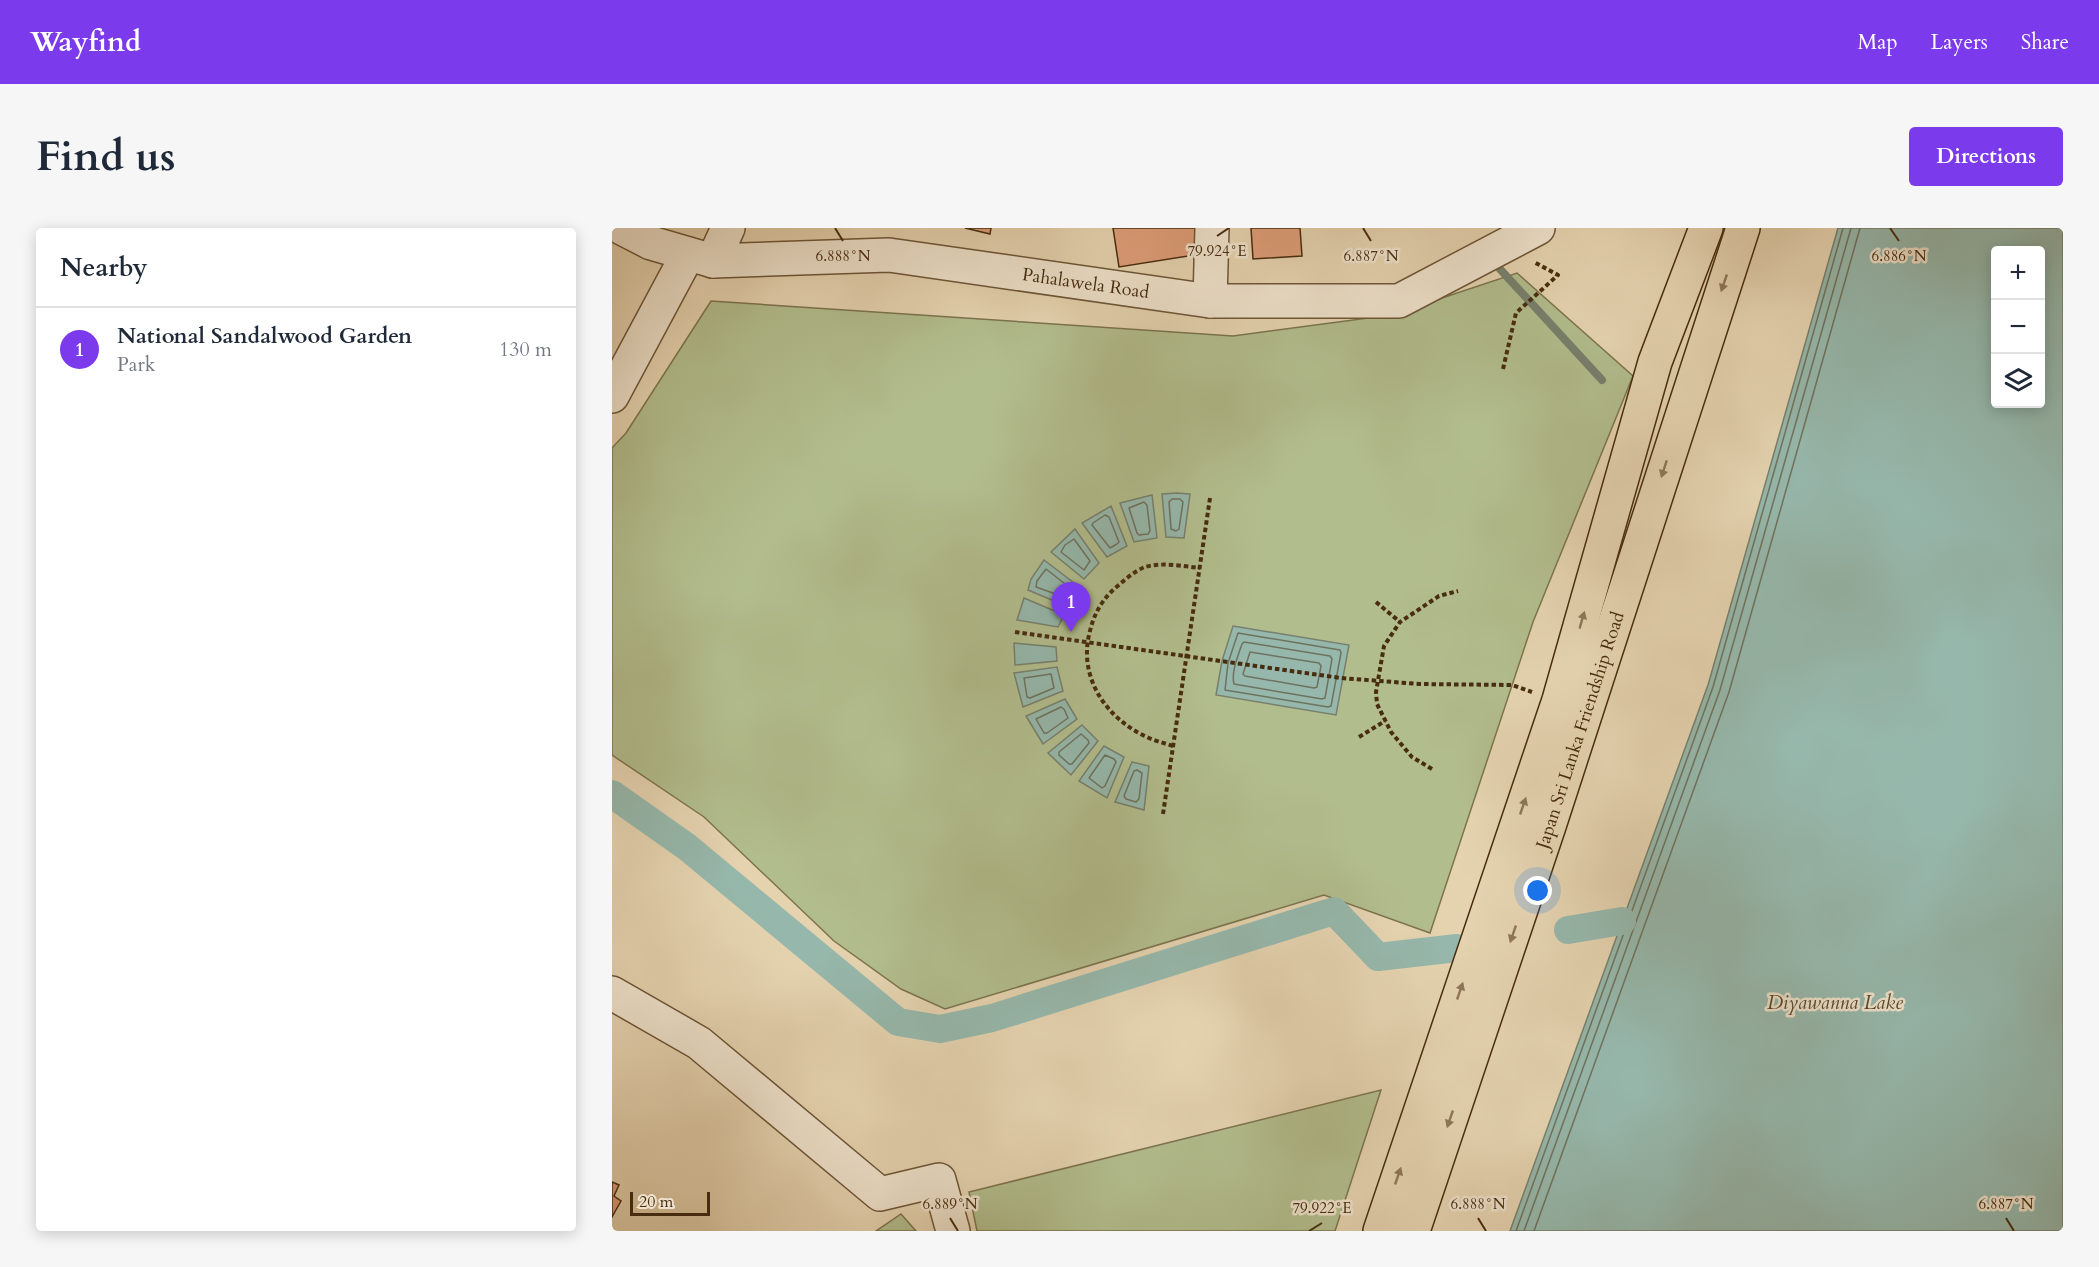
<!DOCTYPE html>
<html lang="en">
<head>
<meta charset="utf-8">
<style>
  body { margin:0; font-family:Cardo,serif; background:#f6f6f7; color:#1f2937 }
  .controls { position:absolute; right:18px; top:18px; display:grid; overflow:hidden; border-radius:6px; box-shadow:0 3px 15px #0003 }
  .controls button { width:54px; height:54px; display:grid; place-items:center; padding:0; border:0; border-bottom:2px solid #e0e1e3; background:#fff; color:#1f2937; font:30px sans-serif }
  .scale { position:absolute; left:18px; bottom:15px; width:80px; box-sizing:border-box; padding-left:6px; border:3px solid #472c0f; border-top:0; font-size:16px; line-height:21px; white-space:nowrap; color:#472c0f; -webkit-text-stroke:4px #eee2cc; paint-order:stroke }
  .you { position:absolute; left:926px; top:663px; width:21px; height:21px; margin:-15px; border:4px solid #fff; border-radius:50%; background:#1a73e8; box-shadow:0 0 0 9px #1a73e833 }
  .badge { display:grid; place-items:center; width:39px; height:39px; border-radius:50%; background:#7c3aed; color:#fff; font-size:20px; font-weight:700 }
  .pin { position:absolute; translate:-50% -50px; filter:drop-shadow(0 2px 3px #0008) }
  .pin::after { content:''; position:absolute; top:32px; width:21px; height:18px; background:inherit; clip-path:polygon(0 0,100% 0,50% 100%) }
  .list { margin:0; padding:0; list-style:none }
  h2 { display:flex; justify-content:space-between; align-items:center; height:78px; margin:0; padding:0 24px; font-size:26px }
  h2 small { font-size:20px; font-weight:400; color:#747a83 }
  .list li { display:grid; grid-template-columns:39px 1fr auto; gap:18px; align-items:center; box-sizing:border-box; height:84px; padding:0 24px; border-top:2px solid #e0e1e3 }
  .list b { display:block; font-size:22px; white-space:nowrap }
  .list p { margin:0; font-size:20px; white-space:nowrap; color:#747a83 }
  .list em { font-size:20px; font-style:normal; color:#747a83 }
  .icon { flex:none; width:33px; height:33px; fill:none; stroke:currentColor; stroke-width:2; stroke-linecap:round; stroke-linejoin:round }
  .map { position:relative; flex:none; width:1451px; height:1003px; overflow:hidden; border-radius:6px }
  header { display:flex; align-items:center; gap:36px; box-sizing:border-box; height:84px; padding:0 30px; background:#7c3aed; color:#fff }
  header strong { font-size:28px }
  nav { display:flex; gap:33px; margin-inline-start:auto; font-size:21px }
  .intro { display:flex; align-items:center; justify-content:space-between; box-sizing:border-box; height:144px; padding:0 36px }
  h1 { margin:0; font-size:42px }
  .button { padding:15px 27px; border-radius:6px; background:#7c3aed; color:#fff; font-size:21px; font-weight:700 }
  main { display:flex; gap:36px; padding:0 36px }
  aside { flex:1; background:#fff; border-radius:6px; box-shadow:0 3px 15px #0003 }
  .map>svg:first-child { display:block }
</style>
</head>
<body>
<header>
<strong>Wayfind</strong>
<nav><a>Map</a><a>Layers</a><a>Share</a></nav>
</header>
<div class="intro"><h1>Find us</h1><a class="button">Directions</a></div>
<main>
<aside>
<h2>Nearby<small></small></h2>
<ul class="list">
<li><span class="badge">1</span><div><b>National Sandalwood Garden</b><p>Park</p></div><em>130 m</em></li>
</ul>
</aside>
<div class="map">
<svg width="1451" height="1003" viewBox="0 0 1451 1003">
  <rect width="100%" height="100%" fill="#e5d3b0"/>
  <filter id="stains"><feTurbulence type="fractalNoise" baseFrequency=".00333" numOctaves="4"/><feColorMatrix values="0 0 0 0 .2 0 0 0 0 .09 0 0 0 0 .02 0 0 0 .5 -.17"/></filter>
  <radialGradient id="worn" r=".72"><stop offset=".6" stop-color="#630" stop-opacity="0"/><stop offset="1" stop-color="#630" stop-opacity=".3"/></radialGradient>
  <g fill="#b2bd8d" stroke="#7c744e" stroke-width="1.5">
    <polygon points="905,45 1021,148 921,394 818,705 712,667 333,781 289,761 222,713 92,589 0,527 0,220 14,205 99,73 621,108 779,87"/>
    <polygon points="769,862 723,1003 365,1003 357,964"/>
    <polygon points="289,986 304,1003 264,1003"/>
  </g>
  <g fill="#96b8ac" stroke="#76806d" stroke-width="1.5" fill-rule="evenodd">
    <path d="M1226 0H1451V1003H898L1096 457ZM1384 22H1428V176H1384Z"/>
    <polygon points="565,265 578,266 572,310 554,309 550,266"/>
    <polygon points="540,267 545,310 522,314 508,275"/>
    <polygon points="499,278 515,318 495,329 470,295"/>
    <polygon points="463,301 487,335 472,351 439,324"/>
    <polygon points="432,332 466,358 454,378 416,362 419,351"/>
    <polygon points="412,370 452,387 446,399 405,392"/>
    <polygon points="621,398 737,417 724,487 604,467 610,433"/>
    <polygon points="402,415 444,419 445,433 403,437"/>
    <polygon points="445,439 451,463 411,479 402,445"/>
    <polygon points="453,471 465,491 431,516 414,488"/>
    <polygon points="470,497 486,513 459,547 436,525"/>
    <polygon points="492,518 512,529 495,570 467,553"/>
    <polygon points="520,534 537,538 532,582 503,574"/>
  </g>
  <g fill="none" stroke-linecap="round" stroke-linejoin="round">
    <g stroke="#6e725e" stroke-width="1.5">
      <polygon points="560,271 568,271 571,274 567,301 564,303 559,301 557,274"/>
      <polygon points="532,274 535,277 538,303 536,306 527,307 525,305 517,280"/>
      <polygon points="493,287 497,289 507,314 505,316 498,320 480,297 481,295"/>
      <polygon points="462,311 478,333 472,342 449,324 453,317"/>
      <polygon points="434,341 457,359 452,369 424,359 425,353"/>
      <polygon points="626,405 728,422 729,425 719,478 716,479 613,462 616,435"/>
      <path d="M632 414 718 428 720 431 713 470 710 471 622 456C619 444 626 428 630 416Z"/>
      <polygon points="638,424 707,435 709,438 705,459 702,460 633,448 631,446"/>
      <polygon points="439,446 442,460 418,470 415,469 412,450"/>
      <polygon points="449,479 452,481 456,490 435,505 432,505 424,491"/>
      <polygon points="469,506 476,512 477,515 460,536 457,536 447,527 447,524"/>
      <polygon points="493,527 502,531 504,534 493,558 490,560 477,550"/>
      <polygon points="525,542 530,545 527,571 524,574 514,571 512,568 522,543"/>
      <polyline points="904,1003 1101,459 1231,0"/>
      <polyline points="912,1003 1108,462 1239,0"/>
      <polyline points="922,1003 1117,464 1248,0"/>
    </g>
    <polyline stroke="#76806d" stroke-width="8" points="887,40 990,152"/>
    <g stroke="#96b8ac" stroke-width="28">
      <polyline points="0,566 75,619 286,794 328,801 380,790 722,683 766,729 845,720"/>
      <polyline points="956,702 1010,693"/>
    </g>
  </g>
  <g fill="#de9e79" stroke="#472c0f" stroke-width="1.5">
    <polygon points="353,0 379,0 378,6"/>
    <polygon points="501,0 591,0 595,25 507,39"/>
    <polygon points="639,0 688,0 690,28 641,31"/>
    <polygon points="0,954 7,957 2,968 9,973 0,989"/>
  </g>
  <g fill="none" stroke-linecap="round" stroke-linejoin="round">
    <g stroke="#6e5637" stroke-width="36">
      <g id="minor">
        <path id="s1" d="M10 0 39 15 101 33 277 27 598 73H787L926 0"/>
        <polyline points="101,33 116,0"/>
        <polyline points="598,73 600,0"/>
        <polyline points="0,168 76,26"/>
        <polyline points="0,765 87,815 268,966 327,952 341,1003"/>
      </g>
    </g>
    <g stroke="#472c0f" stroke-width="36">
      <g id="major">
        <polyline points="768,1003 947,472 1043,134 1094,0"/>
        <path id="s2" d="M801 1003 937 598 1131 0"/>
      </g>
    </g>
    <g stroke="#472c0f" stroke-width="4" stroke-dasharray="4.5 3" stroke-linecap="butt">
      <polyline points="891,141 904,85 946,47 922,34"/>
      <polyline points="764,374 788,394"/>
      <polyline points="403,404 729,450 807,456 900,457 920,464"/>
      <polyline points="747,509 773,493"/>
      <path d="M561 518C552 515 543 513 535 509 495 491 467 451 477 407 481 389 487 376 500 363 509 355 522 343 533 339 550 334 570 338 588 340"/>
      <polyline points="820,541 800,529 779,504 765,476 764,464 772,418 788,394 827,368 846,363"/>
      <polyline points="551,586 598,270"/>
    </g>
    <use href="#minor" stroke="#eee2cc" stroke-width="33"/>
    <use href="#major" stroke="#e5d3b0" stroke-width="33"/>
  </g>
  <defs><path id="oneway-solid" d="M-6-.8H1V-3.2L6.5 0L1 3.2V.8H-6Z" transform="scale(1.5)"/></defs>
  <g fill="#8e7757">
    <use href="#oneway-solid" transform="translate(1112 55) rotate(109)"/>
    <use href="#oneway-solid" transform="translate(1052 241) rotate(108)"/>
    <use href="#oneway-solid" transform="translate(970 392) rotate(-74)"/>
    <use href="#oneway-solid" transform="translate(911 578) rotate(-71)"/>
    <use href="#oneway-solid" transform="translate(901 706) rotate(109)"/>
    <use href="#oneway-solid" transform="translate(848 763) rotate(-71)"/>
    <use href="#oneway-solid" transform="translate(838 891) rotate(109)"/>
    <use href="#oneway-solid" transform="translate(786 948) rotate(-71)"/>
  </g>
  <path fill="none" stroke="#472c0f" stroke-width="2" d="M223 0 231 13M751 0 759 13M1278 0 1287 13M605 8 617 0M338 990 346 1003M866 990 874 1003M1394 990 1402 1003M697 1003 710 995"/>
  <g text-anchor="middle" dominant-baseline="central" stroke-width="5" stroke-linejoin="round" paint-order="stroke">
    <g font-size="18" fill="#472c0f" stroke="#eee2cc">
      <text stroke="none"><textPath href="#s1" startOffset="472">Pahalawela Road</textPath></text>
      <text stroke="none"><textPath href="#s2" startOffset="528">Japan Sri Lanka Friendship Road</textPath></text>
    </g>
    <g font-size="20" font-style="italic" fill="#57482e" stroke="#eee2cc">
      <text x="1223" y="774">Diyawanna Lake</text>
    </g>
  </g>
  <g font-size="15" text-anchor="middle" fill="#472c0f" stroke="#eee2cc" stroke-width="5" stroke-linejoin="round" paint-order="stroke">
    <text x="605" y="28">79.924°E</text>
    <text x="231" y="33">6.888°N</text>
    <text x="759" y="33">6.887°N</text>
    <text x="1287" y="33">6.886°N</text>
    <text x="338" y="981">6.889°N</text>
    <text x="866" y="981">6.888°N</text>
    <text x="1394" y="981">6.887°N</text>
    <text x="710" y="985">79.922°E</text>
  </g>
  <rect width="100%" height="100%" filter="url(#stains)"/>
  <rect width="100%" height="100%" fill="url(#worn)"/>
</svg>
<div class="controls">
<button>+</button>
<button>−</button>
<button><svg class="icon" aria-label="layers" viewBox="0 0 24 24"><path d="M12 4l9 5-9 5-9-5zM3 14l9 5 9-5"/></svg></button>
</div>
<div class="scale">20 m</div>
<div class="you"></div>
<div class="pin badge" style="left:459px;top:404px">1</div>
</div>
</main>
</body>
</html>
